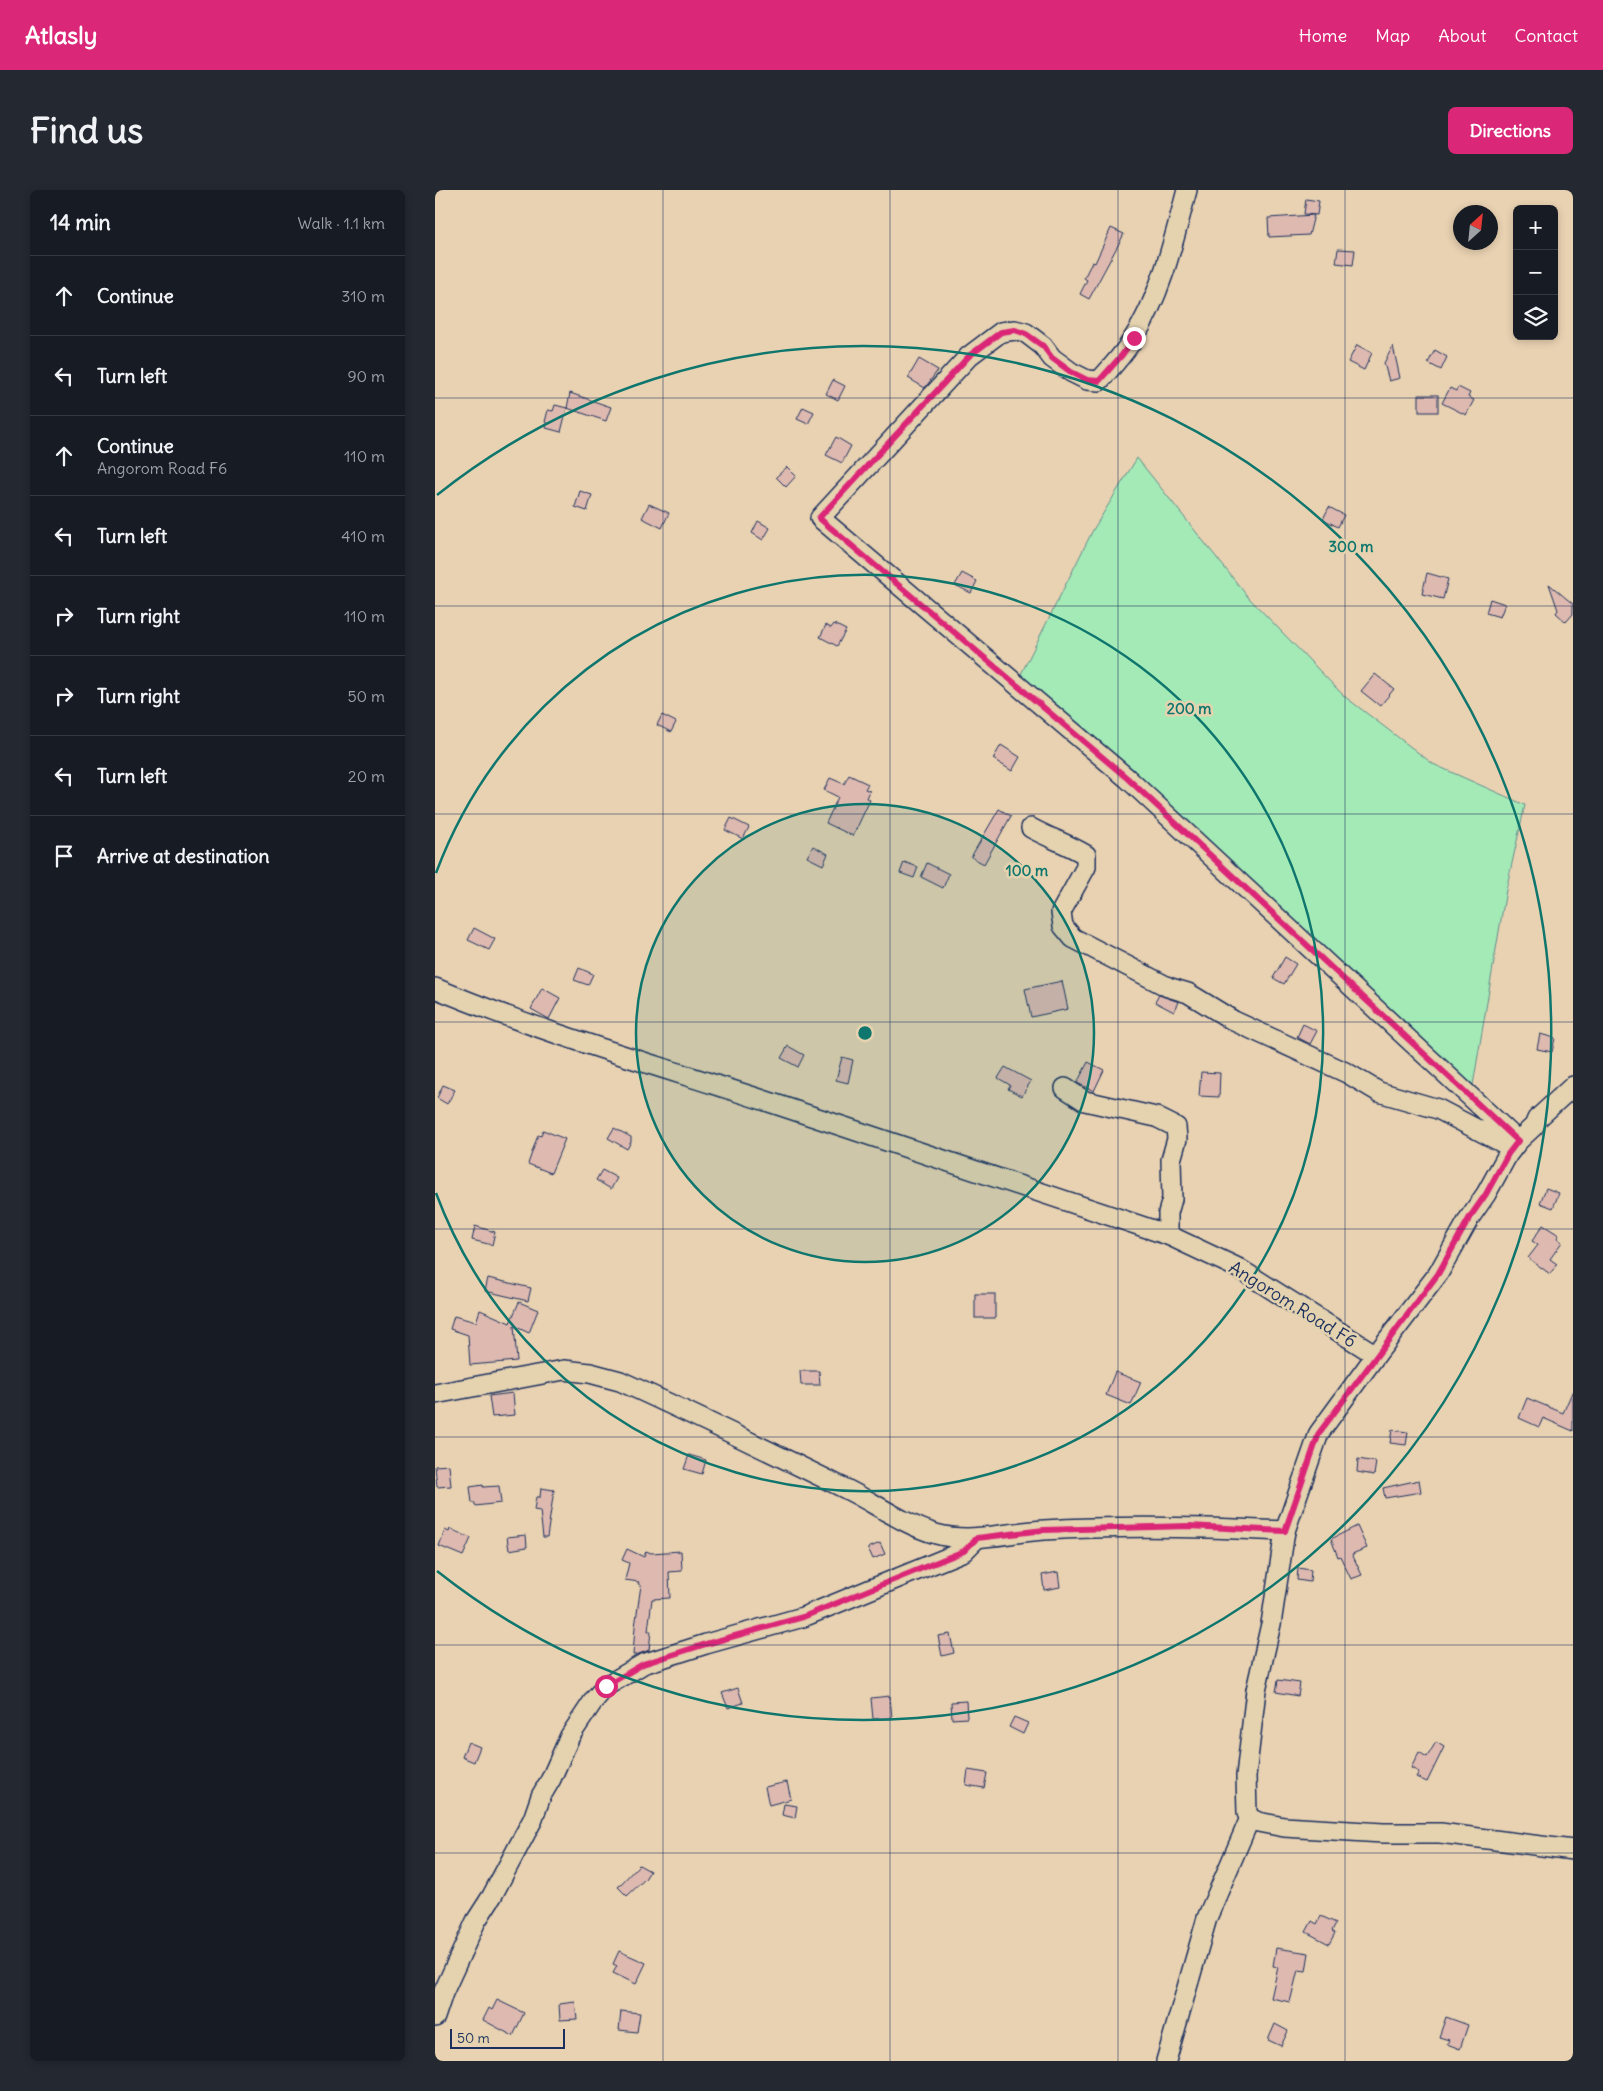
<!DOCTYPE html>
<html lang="en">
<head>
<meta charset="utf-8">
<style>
  body { margin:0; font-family:Delius,sans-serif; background:#242831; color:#f1f3f6 }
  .controls { position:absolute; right:15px; top:15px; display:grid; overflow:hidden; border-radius:8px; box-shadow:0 2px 8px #0003 }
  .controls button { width:45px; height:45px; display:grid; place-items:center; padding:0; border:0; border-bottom:1px solid #363941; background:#171b24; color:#f1f3f6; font:25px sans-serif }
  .compass { position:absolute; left:1018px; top:15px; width:45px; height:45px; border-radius:50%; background:#171b24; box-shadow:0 2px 8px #0003; rotate:27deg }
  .scale { position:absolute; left:15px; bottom:12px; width:115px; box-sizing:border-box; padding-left:5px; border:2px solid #1b2f5e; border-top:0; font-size:14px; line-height:18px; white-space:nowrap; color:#1b2f5e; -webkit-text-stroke:4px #e5d3b0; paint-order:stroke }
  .stop { position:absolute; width:15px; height:15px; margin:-11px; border:4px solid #db2777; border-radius:50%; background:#fff }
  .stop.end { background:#db2777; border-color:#fff; box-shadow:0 1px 5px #0008 }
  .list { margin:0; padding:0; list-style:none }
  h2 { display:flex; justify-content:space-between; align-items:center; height:65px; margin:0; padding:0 20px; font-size:21px }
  h2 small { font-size:16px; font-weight:400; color:#9ea1a6 }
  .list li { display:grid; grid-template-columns:32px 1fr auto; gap:15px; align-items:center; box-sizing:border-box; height:80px; padding:0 20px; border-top:1px solid #363941 }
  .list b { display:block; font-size:19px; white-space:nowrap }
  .list p { margin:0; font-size:16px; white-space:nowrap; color:#9ea1a6 }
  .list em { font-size:16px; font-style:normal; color:#9ea1a6 }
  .icon { flex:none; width:28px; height:28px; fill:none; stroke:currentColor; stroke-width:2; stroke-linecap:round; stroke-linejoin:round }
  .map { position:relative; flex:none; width:1138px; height:1871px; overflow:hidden; border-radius:8px }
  header { display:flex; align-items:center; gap:30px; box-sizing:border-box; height:70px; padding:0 25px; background:#db2777; color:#fff }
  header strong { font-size:24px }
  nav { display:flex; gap:28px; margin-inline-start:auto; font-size:18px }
  .intro { display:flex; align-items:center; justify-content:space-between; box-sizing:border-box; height:120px; padding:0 30px }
  h1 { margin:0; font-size:35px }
  .button { padding:12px 22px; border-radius:8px; background:#db2777; color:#fff; font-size:18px; font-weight:700 }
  main { display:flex; gap:30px; padding:0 30px }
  aside { flex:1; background:#171b24; border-radius:8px; box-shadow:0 2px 8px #0003 }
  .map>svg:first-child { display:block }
</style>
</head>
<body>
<header>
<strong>Atlasly</strong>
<nav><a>Home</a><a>Map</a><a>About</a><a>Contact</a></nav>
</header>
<div class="intro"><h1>Find us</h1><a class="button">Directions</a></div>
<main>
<aside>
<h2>14 min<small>Walk · 1.1 km</small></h2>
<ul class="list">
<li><svg class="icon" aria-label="ahead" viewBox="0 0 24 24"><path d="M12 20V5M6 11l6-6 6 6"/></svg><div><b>Continue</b></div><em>310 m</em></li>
<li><svg class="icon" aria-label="left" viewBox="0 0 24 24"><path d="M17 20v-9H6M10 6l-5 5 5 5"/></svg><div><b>Turn left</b></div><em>90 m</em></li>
<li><svg class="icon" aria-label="ahead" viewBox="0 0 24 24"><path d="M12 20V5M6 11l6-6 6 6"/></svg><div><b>Continue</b><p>Angorom Road F6</p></div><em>110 m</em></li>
<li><svg class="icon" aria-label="left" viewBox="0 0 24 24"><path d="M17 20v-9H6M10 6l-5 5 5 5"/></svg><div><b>Turn left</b></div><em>410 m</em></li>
<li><svg class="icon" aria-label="right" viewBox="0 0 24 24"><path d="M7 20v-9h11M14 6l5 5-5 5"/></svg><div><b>Turn right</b></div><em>110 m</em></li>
<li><svg class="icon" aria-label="right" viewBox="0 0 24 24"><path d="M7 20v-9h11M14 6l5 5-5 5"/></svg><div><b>Turn right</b></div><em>50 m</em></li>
<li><svg class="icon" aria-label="left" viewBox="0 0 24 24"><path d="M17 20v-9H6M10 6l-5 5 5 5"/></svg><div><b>Turn left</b></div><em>20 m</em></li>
<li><svg class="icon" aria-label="arrive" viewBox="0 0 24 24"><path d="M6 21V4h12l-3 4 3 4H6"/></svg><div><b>Arrive at destination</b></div></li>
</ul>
</aside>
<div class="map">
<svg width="1138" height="1871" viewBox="0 0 1138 1871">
  <rect width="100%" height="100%" fill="#e9d2b2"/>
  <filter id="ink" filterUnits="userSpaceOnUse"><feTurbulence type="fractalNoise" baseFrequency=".02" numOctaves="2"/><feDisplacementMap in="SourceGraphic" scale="10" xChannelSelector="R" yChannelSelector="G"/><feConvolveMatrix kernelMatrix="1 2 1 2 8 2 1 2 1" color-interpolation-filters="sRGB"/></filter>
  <g filter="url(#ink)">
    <polygon fill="#a4eab7" stroke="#608c8a" points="702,268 813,407 909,506 998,574 1090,615 1071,700 1038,895 905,786 581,494 658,340"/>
    <g fill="#deb9b0" stroke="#1b2f5e">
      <polygon points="871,9 884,11 882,25 869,24"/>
      <polygon points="879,25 874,45 834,47 833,28"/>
      <polygon points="676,38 689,44 654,109 645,104 652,90 649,88 657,72 660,73"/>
      <polygon points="903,59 920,60 918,75 901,73"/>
      <polygon points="922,155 937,163 929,180 913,172"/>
      <polygon points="958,156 965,188 954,191 949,173"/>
      <polygon points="1000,160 1012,167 1006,180 993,173"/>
      <polygon points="484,169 503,180 490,198 473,188"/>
      <polygon points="398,190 410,196 403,210 391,204"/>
      <polygon points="1023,197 1035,203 1033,207 1039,210 1031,225 1007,213 1015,198 1021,201"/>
      <polygon points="135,203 176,217 171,231 132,218"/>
      <rect x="984" y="205" width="19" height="17"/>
      <polygon points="120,215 132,218 126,242 111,238 112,233 110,232 113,220 118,221"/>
      <polygon points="368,217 379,222 373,234 362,229"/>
      <polygon points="401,247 416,256 407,273 391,265"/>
      <polygon points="352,277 361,286 351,297 341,287"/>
      <polygon points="145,301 157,305 152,321 140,317"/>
      <polygon points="214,314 234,323 227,338 207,328"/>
      <polygon points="894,317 909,325 903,337 888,329"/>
      <polygon points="323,331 335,338 328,350 317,343"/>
      <polygon points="527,383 542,391 536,403 520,395"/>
      <polygon points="992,383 1013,389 1008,409 987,404"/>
      <polygon points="1114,394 1138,414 1138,424 1131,432 1121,423 1123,420"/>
      <polygon points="1055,409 1070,414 1065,427 1051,423"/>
      <polygon points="399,434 411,440 402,456 385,447 391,435 396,438"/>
      <polygon points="940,484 959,499 945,516 926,501"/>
      <polygon points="227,525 241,532 236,542 222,535"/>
      <polygon points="566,555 585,567 577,581 558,569"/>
      <polygon points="414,585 433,594 430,599 435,601 432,608 435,610 418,646 391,633 403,607 389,600 395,588 409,594"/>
      <polygon points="564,619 576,626 549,674 536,667"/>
      <polygon points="296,628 314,637 308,649 290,640"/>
      <polygon points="378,656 393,664 388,675 372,667"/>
      <polygon points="469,672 483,677 479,688 465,683"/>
      <polygon points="492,673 514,684 508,698 486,687"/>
      <polygon points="39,738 60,749 54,760 33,750"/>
      <polygon points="850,767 861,774 849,794 838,788"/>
      <polygon points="144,778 158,784 153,795 139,790"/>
      <polygon points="627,791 633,819 596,827 590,799"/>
      <polygon points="107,798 125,808 114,829 96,819"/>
      <polygon points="724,805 744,812 739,822 720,812"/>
      <polygon points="868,834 882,841 875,854 862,847"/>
      <polygon points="1105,844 1120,848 1117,862 1102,859"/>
      <polygon points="353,856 369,865 363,877 346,868"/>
      <polygon points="407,867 418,870 413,893 401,890"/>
      <polygon points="653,872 669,880 659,901 642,893"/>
      <polygon points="570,877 596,891 587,906 573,899 575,895 563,888"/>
      <polygon points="766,882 785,883 784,907 764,906"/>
      <polygon points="8,895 20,900 12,914 2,908"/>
      <polygon points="179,938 196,947 196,952 192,959 173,948"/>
      <polygon points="108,940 130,949 116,983 93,974 103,945 106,946"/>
      <polygon points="167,980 182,988 176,999 161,990"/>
      <polygon points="1111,998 1124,1003 1118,1018 1105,1013"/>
      <polygon points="1108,1035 1124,1045 1122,1048 1127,1052 1115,1069 1122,1074 1115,1084 1093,1068 1103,1055 1097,1051"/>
      <polygon points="40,1036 60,1042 57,1055 37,1050"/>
      <polygon points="53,1088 96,1098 93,1111 50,1101"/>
      <rect x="540" y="1104" width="20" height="24"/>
      <polygon points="84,1112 103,1120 94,1143 79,1136 82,1171 35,1175 33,1145 15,1139 19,1126 41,1132 45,1120 75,1133"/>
      <polygon points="365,1181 384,1181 385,1195 366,1195"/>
      <polygon points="680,1182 706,1192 696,1215 671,1205"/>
      <polygon points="1138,1200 1138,1241 1108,1228 1104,1237 1084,1228 1092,1208 1128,1223"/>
      <polygon points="78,1203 80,1225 57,1227 54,1206"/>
      <polygon points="957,1240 973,1242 971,1255 955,1253"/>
      <polygon points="254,1265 271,1270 267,1284 249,1279"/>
      <polygon points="923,1269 941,1272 939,1285 922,1282"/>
      <polygon points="14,1275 16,1296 2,1297 0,1276"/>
      <polygon points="984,1290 986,1302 950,1308 948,1298"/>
      <polygon points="48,1295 48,1297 64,1296 66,1313 40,1316 40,1313 37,1313 35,1297"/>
      <polygon points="106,1298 119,1300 112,1347 108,1347 105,1321 99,1320 101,1307 105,1307"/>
      <polygon points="922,1336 932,1358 917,1364 927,1385 916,1389 905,1366 903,1367 896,1349"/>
      <polygon points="15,1339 36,1348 28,1366 4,1356 10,1340 14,1342"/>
      <polygon points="91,1345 92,1357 74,1360 72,1347"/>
      <polygon points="445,1353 450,1364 438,1369 433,1358"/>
      <polygon points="192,1359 209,1367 211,1361 216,1363 246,1361 247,1381 234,1382 235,1408 217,1409 213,1441 216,1441 214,1460 201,1465 198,1465 200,1437 206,1395 203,1394 204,1392 190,1390 194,1373 187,1370"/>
      <polygon points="863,1378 876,1380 875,1392 862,1390"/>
      <polygon points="623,1382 625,1397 609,1400 607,1385"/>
      <polygon points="515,1444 519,1463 507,1466 503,1446"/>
      <polygon points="843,1490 865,1493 863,1506 841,1502"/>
      <polygon points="303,1498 308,1513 293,1518 287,1503"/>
      <polygon points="455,1506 457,1528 438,1529 436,1508"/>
      <polygon points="531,1511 532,1528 517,1529 516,1512"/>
      <polygon points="579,1527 593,1533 588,1544 574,1537"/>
      <polygon points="33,1552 45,1557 39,1572 27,1567"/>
      <polygon points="1001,1552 1009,1557 992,1592 981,1587 984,1582 976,1578 984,1562 992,1567"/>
      <polygon points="533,1580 552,1583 549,1598 531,1595"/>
      <polygon points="352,1592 356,1609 334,1615 330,1597"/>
      <polygon points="349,1614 362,1616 360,1628 347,1625"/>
      <polygon points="204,1675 215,1681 210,1689 192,1706 183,1697"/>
      <polygon points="886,1726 901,1733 897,1741 900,1743 894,1754 871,1742 877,1731 882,1734"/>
      <polygon points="841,1758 874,1763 871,1781 863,1780 855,1812 836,1808 843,1777 838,1776"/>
      <polygon points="184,1761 211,1773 201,1794 178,1783 182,1776 178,1774"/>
      <polygon points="62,1810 89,1823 78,1846 48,1830 54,1818 57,1820"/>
      <polygon points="140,1812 142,1829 125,1830 124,1814"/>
      <polygon points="186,1821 205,1823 202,1842 184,1840"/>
      <polygon points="1011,1827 1033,1835 1025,1859 1012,1854 1014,1850 1004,1847"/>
      <polygon points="840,1834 853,1841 846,1856 833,1850"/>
    </g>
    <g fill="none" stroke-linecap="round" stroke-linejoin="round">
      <g stroke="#1b2f5e" stroke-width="22">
        <g id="minor">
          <path d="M596 638C614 648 633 654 651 665V677L626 722 628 736 638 748 733 797 753 803 799 831 912 883 944 902 1003 919 1068 953 1083 951 692 588 385 328 534 166 566 142 580 140 591 143 608 156 617 168 636 182 652 190 664 191C676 178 688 165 698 149 726 106 739 49 752 0"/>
          <path d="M0 798C108 843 220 875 331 911 465 955 598 1001 733 1045"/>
          <polyline points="630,898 650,911 721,927 741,937 742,949 736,970 737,1009 733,1023 733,1045 803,1078 941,1165 1003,1084 1035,1027 1051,1004 1073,964 1083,951 1099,936 1102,929 1138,896"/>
          <polyline points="941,1165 884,1243 850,1341 836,1434 821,1500 811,1586 812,1623 815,1628 823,1632 849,1637 948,1643 1005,1643 1138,1660"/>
          <path d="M0 1204 129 1180 155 1183 185 1191C262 1226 338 1263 413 1300 441 1314 470 1335 501 1344 536 1354 574 1342 609 1340 690 1335 770 1337 850 1341"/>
          <polyline points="0,1827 8,1803 41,1731 57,1706 98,1629 106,1606 116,1589 135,1546 159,1510 171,1496 208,1474 271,1454 368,1427 529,1361 542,1348"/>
          <polyline points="731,1871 772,1728 815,1628"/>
        </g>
      </g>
      <use href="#minor" stroke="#e5d3b0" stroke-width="19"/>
    </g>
  </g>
  <g fill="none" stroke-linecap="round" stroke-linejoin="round" filter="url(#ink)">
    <polyline stroke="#db2777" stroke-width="6" points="171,1496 208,1474 271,1454 368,1427 529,1361 542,1348 609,1340 754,1336 850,1341 884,1243 1003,1084 1035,1027 1051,1004 1073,964 1083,951 692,588 384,328 534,166 566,142 580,140 591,144 608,156 617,168 636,182 652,190 664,191 687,165 699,148"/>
  </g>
  <path fill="none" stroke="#1b2f5e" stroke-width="1" stroke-opacity="0.55" d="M228 0V1871M455 0V1871M683 0V1871M910 0V1871M0 208H1138M0 416H1138M0 624H1138M0 832H1138M0 1039H1138M0 1247H1138M0 1455H1138M0 1663H1138"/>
  <circle cx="430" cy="843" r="229" fill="#0f766e" fill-opacity=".12"/>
  <g fill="none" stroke="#0f766e" stroke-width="2.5">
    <circle cx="430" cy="843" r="229"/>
    <path d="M1 683A458 458 0 1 1 1 1003"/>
    <path d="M2 305A687 687 0 1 1 2 1381"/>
  </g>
  <g text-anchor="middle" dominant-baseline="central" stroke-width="5" stroke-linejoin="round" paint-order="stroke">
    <g font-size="18" fill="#1b2f5e" stroke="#e5d3b0">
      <text transform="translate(858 1114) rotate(32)">Angorom Road F6</text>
    </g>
  </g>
  <circle cx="430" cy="843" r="8" fill="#0f766e" stroke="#e5d3b0" stroke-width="2.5"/>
  <g font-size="15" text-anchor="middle" font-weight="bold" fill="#0f766e" stroke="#e5d3b0" stroke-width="5" stroke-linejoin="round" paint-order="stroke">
    <text x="916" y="362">300 m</text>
    <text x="754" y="524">200 m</text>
    <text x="592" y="686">100 m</text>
  </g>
</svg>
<div class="controls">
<button>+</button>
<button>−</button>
<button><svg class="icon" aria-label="layers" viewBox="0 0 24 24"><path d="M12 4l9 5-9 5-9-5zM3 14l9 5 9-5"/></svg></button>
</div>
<svg class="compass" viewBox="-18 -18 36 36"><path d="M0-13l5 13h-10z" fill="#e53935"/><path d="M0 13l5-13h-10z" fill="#9ea1a6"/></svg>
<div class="scale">50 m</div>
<div class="stop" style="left:171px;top:1496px"></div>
<div class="stop end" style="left:699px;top:148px"></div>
</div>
</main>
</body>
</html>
